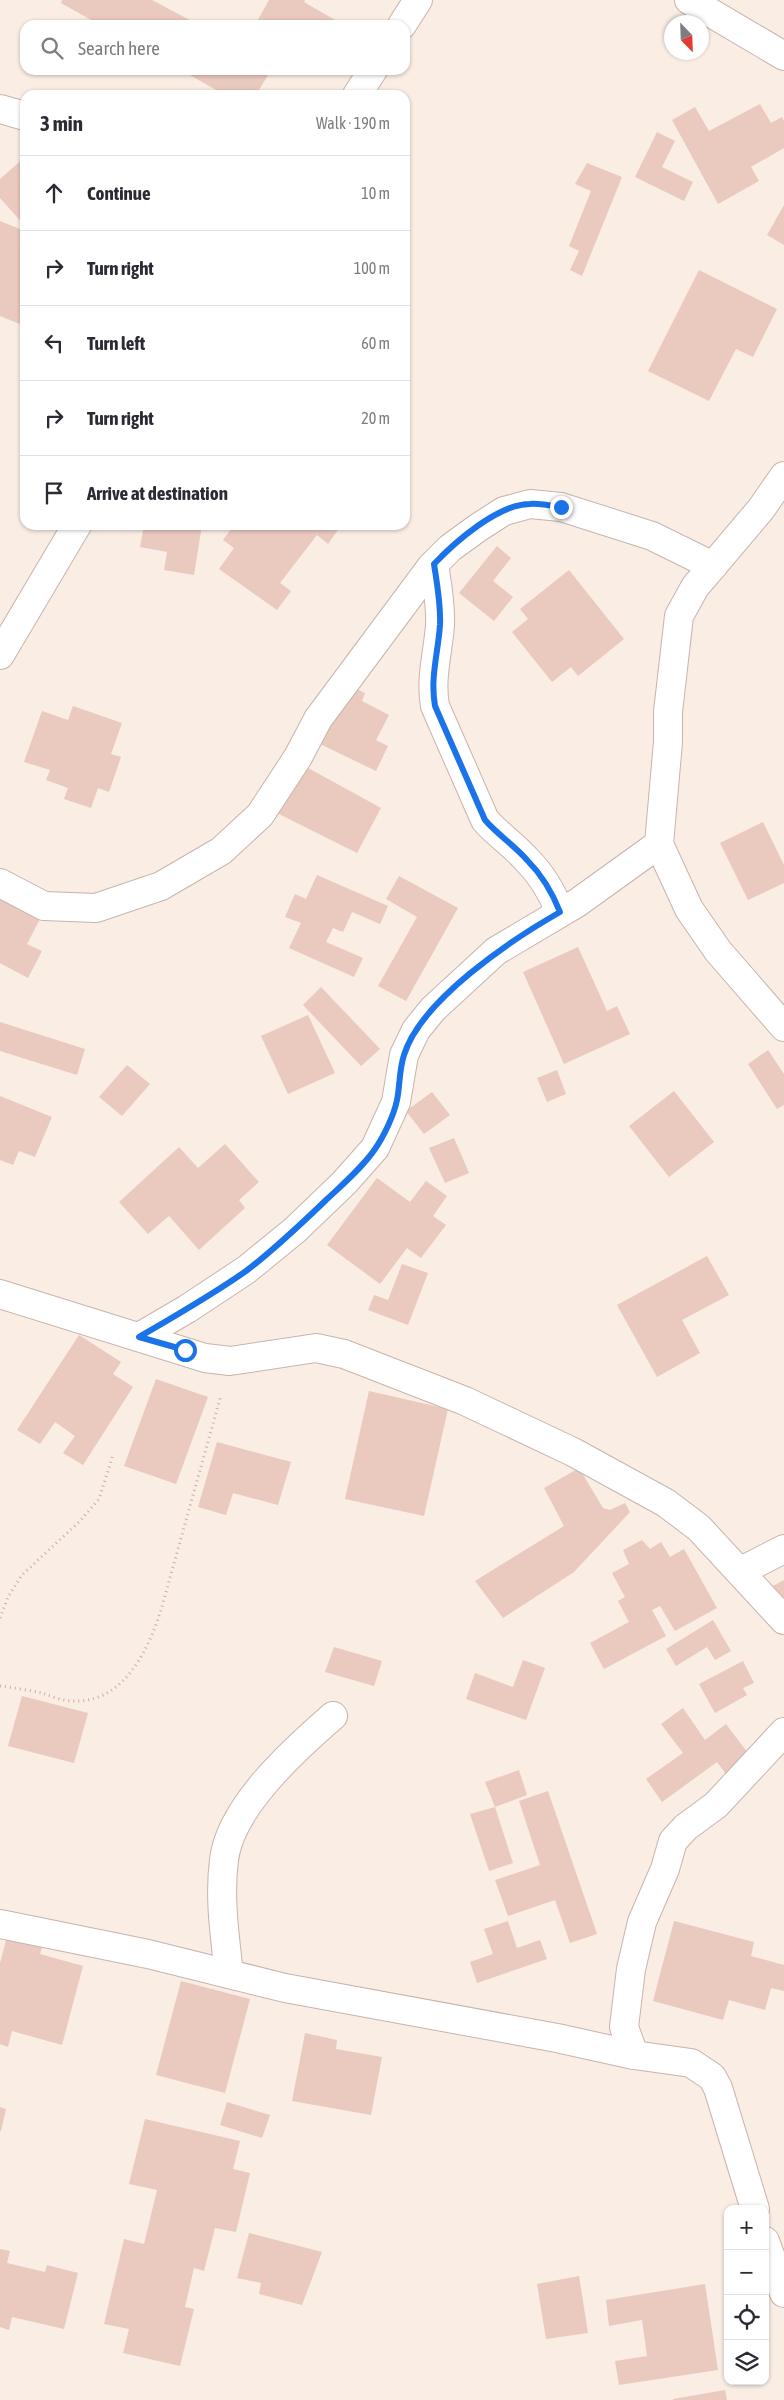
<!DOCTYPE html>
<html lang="en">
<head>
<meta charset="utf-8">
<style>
  body { margin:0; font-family:"Asap Condensed",sans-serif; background:#f2f2f3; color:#2b2b33 }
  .controls { position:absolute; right:15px; bottom:15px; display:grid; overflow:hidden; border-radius:10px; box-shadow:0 1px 4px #0004 }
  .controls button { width:45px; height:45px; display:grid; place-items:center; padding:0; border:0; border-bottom:1px solid #e1e1e2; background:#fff; color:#2b2b33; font:25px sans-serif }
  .compass { position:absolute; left:664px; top:15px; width:45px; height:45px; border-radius:50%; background:#fff; box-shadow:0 1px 4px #0004; rotate:157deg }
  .stop { position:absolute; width:15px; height:15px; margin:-11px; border:4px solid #1a73e8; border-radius:50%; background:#fff }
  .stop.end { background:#1a73e8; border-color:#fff; box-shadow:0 1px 5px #0008 }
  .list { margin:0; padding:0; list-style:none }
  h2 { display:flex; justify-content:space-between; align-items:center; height:65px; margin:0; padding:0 20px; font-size:21px }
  h2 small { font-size:16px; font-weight:400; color:#7c7c81 }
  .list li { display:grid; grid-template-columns:32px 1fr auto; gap:15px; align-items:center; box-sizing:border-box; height:75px; padding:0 20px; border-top:1px solid #e1e1e2 }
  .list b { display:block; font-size:19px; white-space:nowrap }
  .list em { font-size:16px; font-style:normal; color:#7c7c81 }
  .icon { flex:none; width:28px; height:28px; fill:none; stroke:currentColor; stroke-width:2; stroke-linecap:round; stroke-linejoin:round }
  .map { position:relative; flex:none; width:784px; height:2400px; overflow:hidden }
  .search { position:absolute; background:#fff; box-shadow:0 1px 4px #0004; left:20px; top:20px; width:390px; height:55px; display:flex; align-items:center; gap:12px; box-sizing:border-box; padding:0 18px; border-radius:15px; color:#7c7c81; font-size:19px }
  .panel { position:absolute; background:#fff; box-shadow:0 1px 4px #0004; left:20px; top:90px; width:390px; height:440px; border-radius:15px }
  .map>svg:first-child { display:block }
</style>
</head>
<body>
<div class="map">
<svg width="784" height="2400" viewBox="0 0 784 2400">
  <rect width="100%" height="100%" fill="#f9ede4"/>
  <g fill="#eac9bf">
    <polygon points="62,0 152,0 199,25 100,25 61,3"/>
    <polygon points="269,0 305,0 304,2 335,20 333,25 255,25"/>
    <polygon points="181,70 271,70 256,95 225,95"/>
    <polygon points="760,104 771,123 782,117 784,121 784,148 751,167 759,181 718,204 672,120 695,107 709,131"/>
    <polygon points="657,132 675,141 662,167 693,182 684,201 635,177"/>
    <polygon points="24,158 25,159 25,226 0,198 0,179"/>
    <polygon points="587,163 622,177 582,276 570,270 579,251 569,246 591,191 575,184"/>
    <polygon points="784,205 784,245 767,235"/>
    <polygon points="0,221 25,231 25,326 0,316"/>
    <polygon points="699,270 777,309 753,357 736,349 709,401 648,371"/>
    <polygon points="144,525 202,525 194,575 164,570 167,552 140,547"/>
    <polygon points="234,525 337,525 340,527 328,544 317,535 280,583 291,591 277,610 219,569 234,548 223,540"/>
    <polygon points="497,546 511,558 493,581 513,597 494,621 459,593"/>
    <polygon points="569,570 624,639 578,676 571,667 552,682 512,632 528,619 520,609"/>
    <polygon points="346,684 365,693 362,701 389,715 376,740 388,746 376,771 316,742"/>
    <polygon points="73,706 122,723 111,754 121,757 109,792 98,788 91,808 64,799 68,788 46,780 50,770 24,762 42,711 68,720"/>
    <polygon points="299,763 381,808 357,853 275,812"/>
    <polygon points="763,822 784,865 784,883 748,900 720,843"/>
    <polygon points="317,875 388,906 380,924 352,912 343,932 333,928 326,942 363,958 354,977 289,948 301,923 285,917 295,894 306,899"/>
    <polygon points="399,876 458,908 406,1001 378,986 417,917 386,899"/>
    <polygon points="0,898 40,919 27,944 42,951 28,978 0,963"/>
    <polygon points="578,947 607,1011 617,1006 630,1034 564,1064 523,972"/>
    <polygon points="321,987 380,1049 361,1066 303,1005"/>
    <polygon points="308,1015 335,1073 288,1094 261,1036"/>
    <polygon points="0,1022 85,1049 77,1075 0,1051"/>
    <polygon points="768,1050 784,1074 784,1105 777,1109 748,1064"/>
    <polygon points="127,1065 150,1084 122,1116 99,1097"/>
    <polygon points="557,1070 566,1094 547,1102 537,1078"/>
    <polygon points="674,1091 714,1142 669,1177 629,1126"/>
    <polygon points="432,1092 450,1115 424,1134 406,1111"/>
    <polygon points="0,1096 52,1117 35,1157 19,1151 13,1165 0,1160"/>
    <polygon points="454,1138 469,1173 445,1183 429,1148"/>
    <polygon points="225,1144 259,1182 239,1200 245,1208 199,1250 169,1216 148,1234 119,1202 179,1147 198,1168"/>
    <polygon points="377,1178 410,1202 426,1181 447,1196 433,1216 446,1225 421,1258 407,1248 380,1284 327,1245"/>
    <polygon points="707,1256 729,1295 682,1320 700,1353 657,1377 617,1305"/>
    <polygon points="402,1264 428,1273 408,1325 368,1310 374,1295 388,1300"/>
    <polygon points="79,1335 121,1362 113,1374 133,1387 83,1465 63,1453 75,1436 55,1422 40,1444 17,1430"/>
    <polygon points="156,1379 208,1397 176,1484 124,1466"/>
    <polygon points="369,1391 448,1409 424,1516 345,1499"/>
    <polygon points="217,1442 291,1462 278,1505 233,1493 226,1515 198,1507"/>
    <polygon points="579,1468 603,1508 610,1510 625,1503 630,1512 574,1572 503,1618 475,1581 564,1526 544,1488"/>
    <polygon points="642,1540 650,1549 661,1542 670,1557 684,1549 717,1608 675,1631 660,1606 652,1610 666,1636 604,1669 590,1643 629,1622 618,1601 625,1597 612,1573 629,1564 623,1550"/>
    <polygon points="784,1580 784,1602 773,1586"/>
    <polygon points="713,1620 731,1651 715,1660 707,1647 676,1666 666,1649"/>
    <polygon points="334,1647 382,1661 374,1686 325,1672"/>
    <polygon points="523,1660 545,1668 526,1720 466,1699 475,1673 513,1687"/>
    <polygon points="743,1661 754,1683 743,1688 747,1695 715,1713 699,1684"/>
    <polygon points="22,1696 88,1713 74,1763 8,1746"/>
    <polygon points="683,1708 705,1740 726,1724 754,1761 729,1778 717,1762 662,1802 646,1779 683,1753 661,1724"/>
    <polygon points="519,1770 527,1795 495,1807 485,1782"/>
    <polygon points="548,1791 597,1934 570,1943 555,1900 508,1916 495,1880 540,1865 519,1801"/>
    <polygon points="495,1807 513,1863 489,1871 470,1814"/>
    <polygon points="508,1921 517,1948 540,1940 547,1959 477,1983 470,1962 493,1954 484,1929"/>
    <polygon points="674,1921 754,1942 751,1956 784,1965 784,1991 771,1988 765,2010 729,2000 723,2020 653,2001"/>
    <polygon points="8,1933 43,1943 40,1954 83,1966 62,2045 12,2031 8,2047 0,2044 0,1963"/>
    <polygon points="181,1981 250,1999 225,2093 156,2075"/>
    <polygon points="305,2033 337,2040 336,2049 382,2057 371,2115 292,2101"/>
    <polygon points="227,2102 270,2115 262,2138 220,2125"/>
    <polygon points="0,2107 6,2109 1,2131 0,2131"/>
    <polygon points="145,2119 240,2141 233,2169 250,2173 236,2232 215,2228 204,2271 194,2268 185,2307 194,2309 180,2366 123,2353 129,2329 104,2324 124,2239 144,2244 157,2190 129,2184"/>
    <polygon points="249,2233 322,2252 302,2305 259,2294 261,2283 237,2278"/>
    <polygon points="0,2249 10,2251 7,2263 45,2272 47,2265 78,2273 64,2329 12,2317 9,2330 0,2327"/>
    <polygon points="579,2276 588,2333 546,2339 537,2284"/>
    <polygon points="705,2284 718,2370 619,2385 615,2361 647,2356 642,2320 609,2326 606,2300"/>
    <polygon points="725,2390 727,2400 673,2400 673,2399"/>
  </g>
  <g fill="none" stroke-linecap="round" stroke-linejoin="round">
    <g stroke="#c8b4ac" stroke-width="30">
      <g id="street">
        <polyline points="689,0 784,56"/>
        <polyline points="402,25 418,0"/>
        <polyline points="357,95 373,70"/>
        <polyline points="0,109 25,116"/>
        <polyline points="784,476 761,509 695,587 679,616 668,712 668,742 659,844 689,909 718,951 784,1027"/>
        <path d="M434 564C437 584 441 604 440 625 438 653 430 678 435 706L485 820C498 835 514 845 527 860 542 875 552 892 560 912"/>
        <polyline points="0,655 77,525"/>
        <polyline points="0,883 44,906 96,908 161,886 221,851 260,815 298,757 318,719 431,567 450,548 479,527 504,511 530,504 561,507 652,536 713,566"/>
        <polyline points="0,1294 205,1358 230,1361 316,1348 344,1354 465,1401 573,1452 666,1503 699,1528 784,1620"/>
        <polyline points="139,1337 187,1309 246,1270 295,1230 344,1183 375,1148 396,1102 404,1055 416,1030 433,1009 496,951 577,903 659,844"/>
        <polyline points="741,1571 784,1549"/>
        <polyline points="0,1924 148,1954 285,1988 557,2038 634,2055 691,2063 712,2077 718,2088 755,2209"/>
        <path d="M229 1974C225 1937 219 1898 224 1860 230 1807 295 1749 333 1716"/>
        <polyline points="634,2055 624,2027 631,1969 642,1922 665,1869 673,1841 686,1827 716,1805 784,1732"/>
        <polyline points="765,2241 784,2293"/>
      </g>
    </g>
    <g stroke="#cfaca2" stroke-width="3" stroke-dasharray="1 4" stroke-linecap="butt">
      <polyline points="0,1618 8,1597 22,1575 80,1521 99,1499 113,1455"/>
      <path d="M0 1686C14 1688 29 1690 42 1693 51 1696 62 1701 72 1701 123 1704 148 1651 161 1610L221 1395"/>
    </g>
    <use href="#street" stroke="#fff" stroke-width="28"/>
  </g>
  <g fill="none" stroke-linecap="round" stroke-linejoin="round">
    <path stroke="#1a73e8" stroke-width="6" d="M185 1350 139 1337C175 1316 212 1295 246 1271 274 1250 300 1225 325 1201 342 1185 362 1168 375 1149 384 1136 394 1115 397 1100 400 1086 399 1070 404 1055 421 1000 511 940 560 912 552 892 542 875 527 860 514 845 498 835 485 820L435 706C430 678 438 653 440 625 441 604 437 584 434 564 455 542 498 504 530 504 540 503 551 506 561 507"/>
  </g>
</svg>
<div class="controls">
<button>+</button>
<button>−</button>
<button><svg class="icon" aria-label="locate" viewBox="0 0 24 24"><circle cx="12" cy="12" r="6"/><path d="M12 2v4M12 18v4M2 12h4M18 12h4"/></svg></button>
<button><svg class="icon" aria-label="layers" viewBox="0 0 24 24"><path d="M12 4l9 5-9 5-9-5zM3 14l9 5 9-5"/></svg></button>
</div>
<svg class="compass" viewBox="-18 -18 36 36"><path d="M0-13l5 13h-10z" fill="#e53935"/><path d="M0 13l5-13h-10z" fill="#7c7c81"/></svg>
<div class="stop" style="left:185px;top:1350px"></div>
<div class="stop end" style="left:561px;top:507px"></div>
<div class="search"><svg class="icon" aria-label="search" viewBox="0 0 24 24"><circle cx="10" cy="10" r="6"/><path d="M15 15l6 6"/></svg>Search here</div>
<section class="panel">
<h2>3 min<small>Walk · 190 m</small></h2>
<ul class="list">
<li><svg class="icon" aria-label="ahead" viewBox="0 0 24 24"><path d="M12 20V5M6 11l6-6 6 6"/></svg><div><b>Continue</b></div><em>10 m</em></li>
<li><svg class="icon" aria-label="right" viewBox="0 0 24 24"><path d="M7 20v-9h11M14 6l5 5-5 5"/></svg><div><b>Turn right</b></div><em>100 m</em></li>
<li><svg class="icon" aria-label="left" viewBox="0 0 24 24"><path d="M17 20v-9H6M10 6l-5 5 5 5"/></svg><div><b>Turn left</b></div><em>60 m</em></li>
<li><svg class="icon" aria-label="right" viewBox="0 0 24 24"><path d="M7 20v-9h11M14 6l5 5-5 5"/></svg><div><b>Turn right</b></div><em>20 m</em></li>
<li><svg class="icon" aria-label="arrive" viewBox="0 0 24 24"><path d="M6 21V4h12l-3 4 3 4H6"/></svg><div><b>Arrive at destination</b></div></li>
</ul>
</section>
</div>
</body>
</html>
